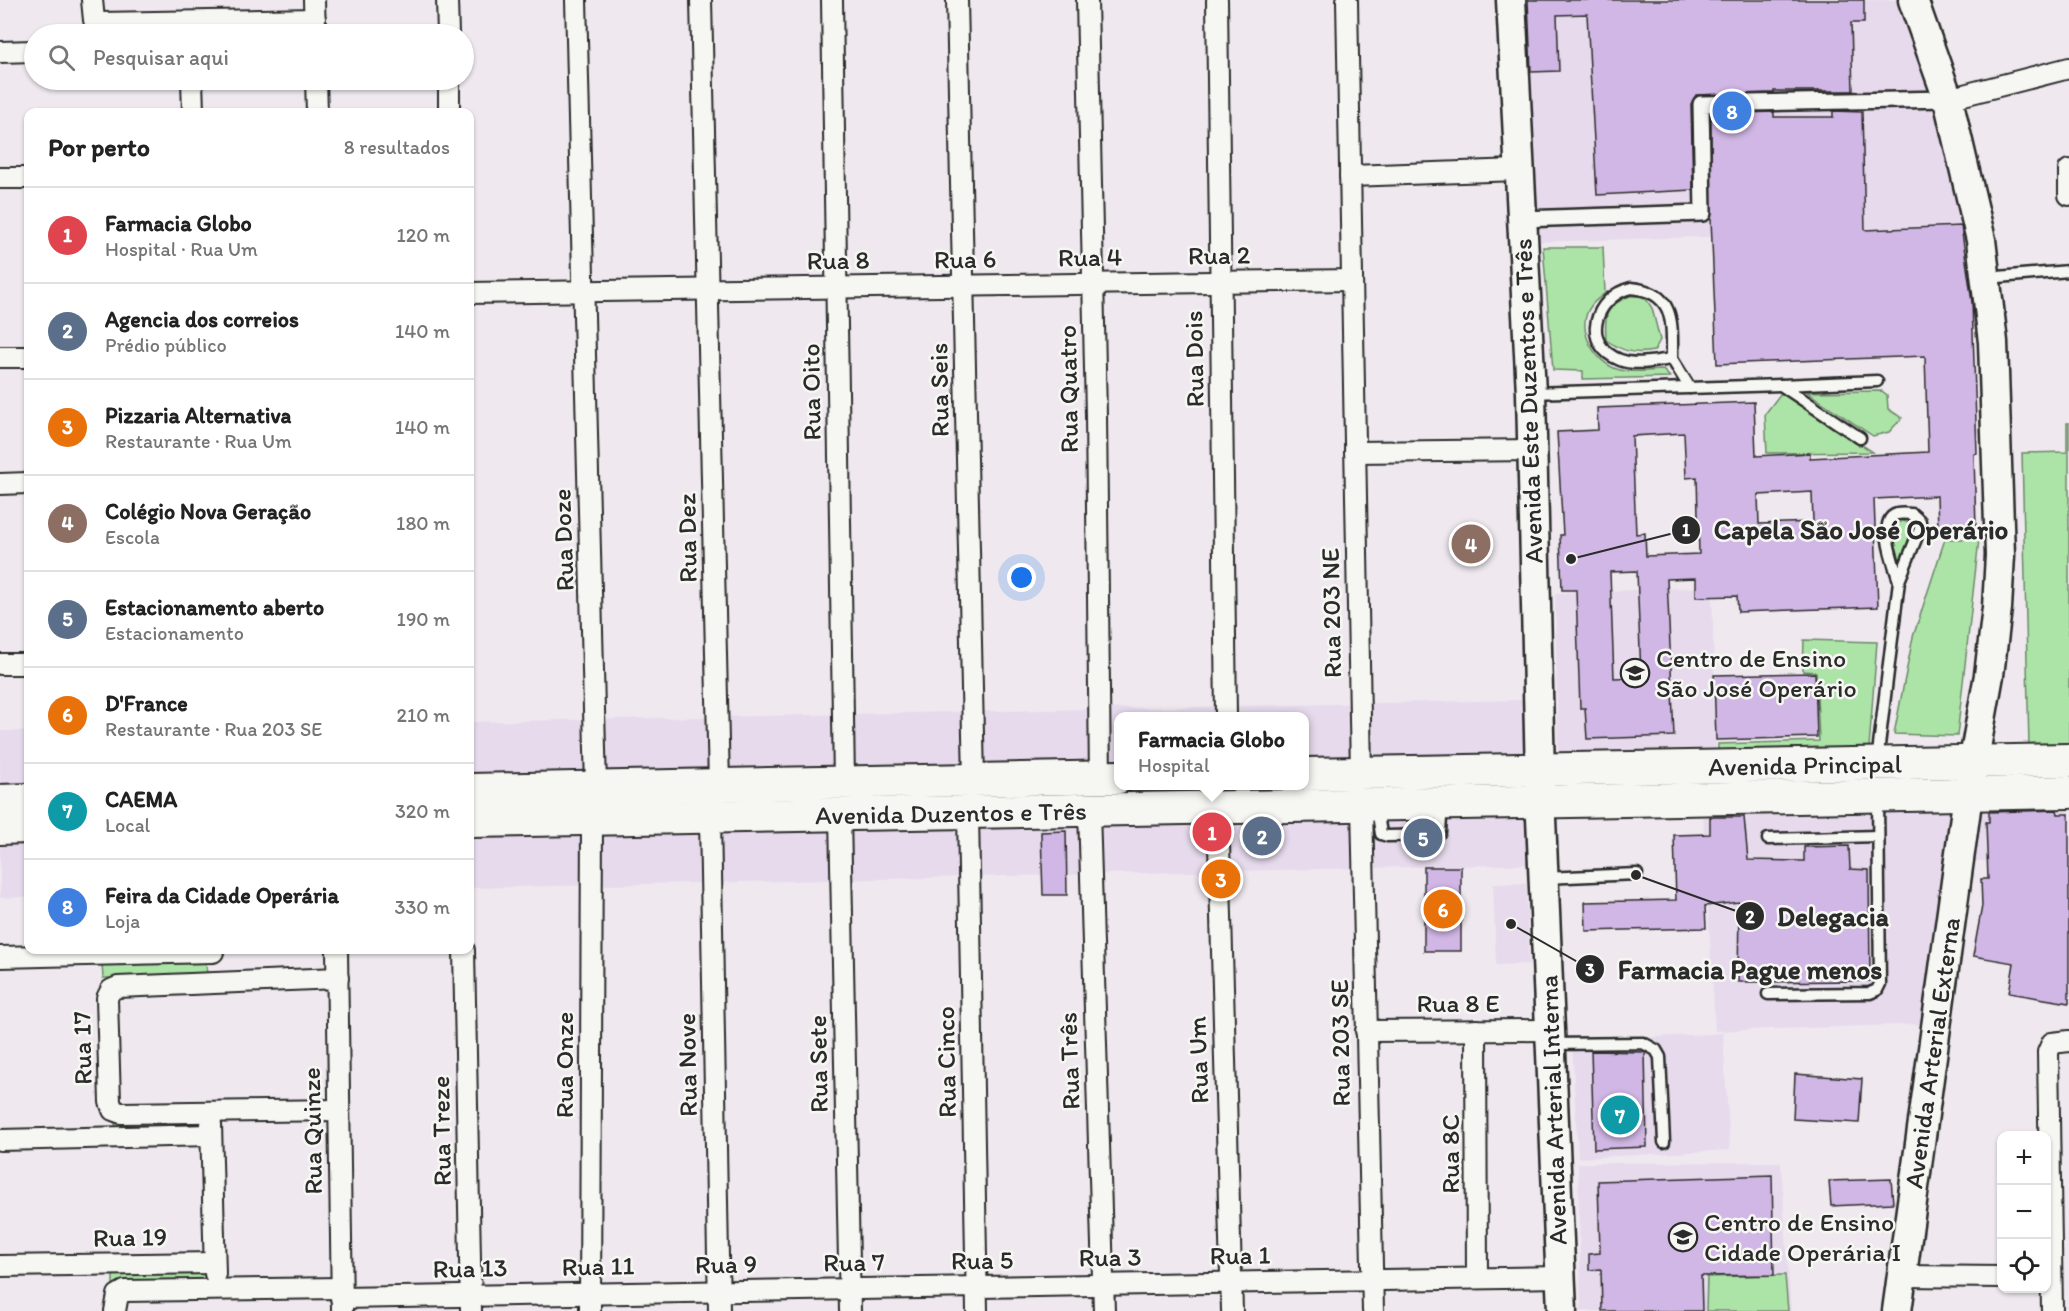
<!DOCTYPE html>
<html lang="pt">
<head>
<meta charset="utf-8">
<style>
  body { margin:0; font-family:Itim,sans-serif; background:#f6f6f6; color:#222 }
  .controls { position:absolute; right:18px; bottom:18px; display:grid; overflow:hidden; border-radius:12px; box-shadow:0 2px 4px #0004 }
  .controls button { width:54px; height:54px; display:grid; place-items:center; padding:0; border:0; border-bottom:2px solid #e0e0e0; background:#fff; color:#222; font:30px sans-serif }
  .you { position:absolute; left:1022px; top:578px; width:21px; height:21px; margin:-15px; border:4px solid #fff; border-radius:50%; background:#1a73e8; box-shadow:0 0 0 9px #1a73e833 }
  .badge { display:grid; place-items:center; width:39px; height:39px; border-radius:50%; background:#db2777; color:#fff; font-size:20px; font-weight:700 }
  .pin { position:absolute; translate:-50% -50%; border:3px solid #fff; box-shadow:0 2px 6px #0006 }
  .popup { position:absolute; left:1114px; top:712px; width:195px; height:78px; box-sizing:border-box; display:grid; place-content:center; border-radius:12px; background:#fff; filter:drop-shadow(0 2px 4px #0005); font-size:20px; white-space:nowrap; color:#767676 }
  .popup b { font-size:22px; color:#222 }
  .popup::after { content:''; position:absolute; left:50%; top:100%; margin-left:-12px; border:12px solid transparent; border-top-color:#fff }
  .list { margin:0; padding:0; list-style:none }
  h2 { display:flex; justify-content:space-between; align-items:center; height:78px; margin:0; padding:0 24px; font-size:26px }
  h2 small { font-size:20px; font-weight:400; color:#767676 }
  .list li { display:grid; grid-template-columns:39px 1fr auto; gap:18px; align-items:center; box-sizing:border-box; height:96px; padding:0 24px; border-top:2px solid #e0e0e0 }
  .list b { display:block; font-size:22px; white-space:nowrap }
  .list p { margin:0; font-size:20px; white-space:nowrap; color:#767676 }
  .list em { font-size:20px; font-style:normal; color:#767676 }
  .icon { flex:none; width:33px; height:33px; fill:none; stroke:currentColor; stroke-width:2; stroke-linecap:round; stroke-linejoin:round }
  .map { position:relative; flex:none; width:2069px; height:1311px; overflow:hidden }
  .search { position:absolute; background:#fff; box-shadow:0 2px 4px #0004; left:24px; top:24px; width:450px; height:66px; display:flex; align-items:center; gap:15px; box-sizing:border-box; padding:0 21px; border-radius:33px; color:#767676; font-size:22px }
  .panel { position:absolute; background:#fff; box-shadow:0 2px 4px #0004; left:24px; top:108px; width:450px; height:846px; border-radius:12px }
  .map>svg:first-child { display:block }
</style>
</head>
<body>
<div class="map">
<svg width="2069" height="1311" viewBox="0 0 2069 1311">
  <rect width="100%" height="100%" fill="#efe9ef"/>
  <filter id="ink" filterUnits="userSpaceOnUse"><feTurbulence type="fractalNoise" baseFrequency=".0167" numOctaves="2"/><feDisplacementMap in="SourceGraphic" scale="12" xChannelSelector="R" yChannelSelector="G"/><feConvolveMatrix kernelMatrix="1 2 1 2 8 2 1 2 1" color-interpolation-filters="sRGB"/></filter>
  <g filter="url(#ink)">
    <g fill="#e6daec" fill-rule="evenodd">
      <polygon points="1522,0 1900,0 1951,150 1969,229 1531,242"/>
      <path d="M2069 452V859L1970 861 1974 805 1549 808V864L470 888V722L1524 700 1526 760 2029 746 2022 453ZM1119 716H1305V786H1119Z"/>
      <polygon points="1712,587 1716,753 1558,755 1555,593"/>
      <polygon points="0,731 28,731 28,897 0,898"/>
      <polygon points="1964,807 1926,1024 1715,1031 1703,817"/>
      <polygon points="1526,883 1529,964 1496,965 1493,884"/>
      <polygon points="1723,1033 1730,1150 1578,1158 1572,1042"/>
      <polygon points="1781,1162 1791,1311 1581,1311 1578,1163"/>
    </g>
    <g fill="#ace4a7" stroke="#6c8869" stroke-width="1.5">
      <path d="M1543 247H1603L1605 293C1601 297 1594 301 1591 306 1574 328 1595 364 1620 370 1632 373 1650 370 1663 370L1670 377 1583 379V371L1553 370Z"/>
      <path d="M1630 296H1644L1652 308 1660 340 1654 351C1634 355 1622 351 1606 340 1605 315 1604 306 1630 296Z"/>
      <polygon points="1882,391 1887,395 1888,409 1902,418 1889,432 1873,436 1807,392"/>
      <polygon points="1781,393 1873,452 1767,453 1765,414"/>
      <polygon points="2067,423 2069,423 2069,745 2029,746 2022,453 2067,452"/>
      <polygon points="1903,521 1913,524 1914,531 1900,559 1891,531 1896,524"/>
      <polygon points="1945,539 1979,539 1957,736 1894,734 1913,637"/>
      <polygon points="1804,640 1877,642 1869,748 1718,751 1718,744 1819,741 1816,672 1803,671"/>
      <polygon points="206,960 207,976 103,978 102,964"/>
      <polygon points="207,1117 208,1131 116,1134 115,1120"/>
      <polygon points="209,1268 209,1283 113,1284 113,1270"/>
      <polygon points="1785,1275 1788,1311 1706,1311 1707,1277"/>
    </g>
    <g fill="#d1b7e5" stroke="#2b2b2b" stroke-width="1.5" fill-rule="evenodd">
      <polygon points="1528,0 1864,0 1864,23 1851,23 1853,91 1774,91 1774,93 1696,95 1691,104 1693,190 1597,195 1587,14 1557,15 1559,71 1531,72"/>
      <path d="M1833 111 1862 112 1865 230 1961 226 1972 302 1977 453 1974 454 1976 529 1938 530 1937 496 1874 499 1878 607 1738 612 1737 596 1696 597V578L1667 579 1674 736 1587 739 1585 708H1580L1576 590H1562L1560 535H1563L1557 432 1598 430 1597 408 1754 402 1756 456 1810 453V458L1928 452 1925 356 1717 364 1711 218V114L1774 112V117H1833ZM1684 433 1686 478 1697 477 1699 554 1646 556 1645 533 1636 534 1632 436ZM1812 492 1813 522 1759 524 1758 495ZM1637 571 1641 677 1614 678 1610 572Z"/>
      <polygon points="1815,673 1817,737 1716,740 1714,675"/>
      <polygon points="2057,810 2058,814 2069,814 2069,1003 2009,993 2014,963 1973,956 1982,906 1981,879 1988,879 1986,822 1989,822 1989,812"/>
      <polygon points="1710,817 1744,817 1748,860 1804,861 1804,847 1849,846 1850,869 1869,870 1870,981 1738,982 1739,902 1705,906 1706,928 1586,931 1585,902 1676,900 1674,835 1710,834"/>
      <polygon points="1066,831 1067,895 1043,895 1041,832"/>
      <rect x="1424" y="867" width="37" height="84"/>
      <polygon points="1591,1051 1645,1052 1647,1147 1594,1149"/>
      <polygon points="1795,1074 1862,1079 1859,1123 1793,1119"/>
      <polygon points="1772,1175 1774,1275 1701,1276 1702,1311 1602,1311 1601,1269 1589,1270 1589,1254 1600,1253 1598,1181"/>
      <polygon points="1891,1179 1893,1203 1831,1206 1829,1181"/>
    </g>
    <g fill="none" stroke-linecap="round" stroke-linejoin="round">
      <g stroke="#2b2b2b" stroke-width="15">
        <g id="service">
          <polyline points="1986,278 2069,271"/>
          <path d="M1631 288C1676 292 1672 324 1672 359 1655 361 1636 366 1620 360 1580 345 1594 297 1631 288Z"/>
          <polyline points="1672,359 1690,388"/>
          <polyline points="1532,393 1781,385"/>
          <polyline points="1860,438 1781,385 1877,381"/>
          <path d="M1877 762 1899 581 1920 529V521L1912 514C1908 514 1902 513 1897 514 1876 520 1895 567 1899 581"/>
          <polyline points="1377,808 1381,834 1387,836 1433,835 1440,832 1442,805"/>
          <polyline points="1768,839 1878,836"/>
          <polyline points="1544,878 1637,874"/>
          <polyline points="1768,994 1870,993 1877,990 1880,984 1878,799"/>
          <polyline points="1550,1044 1643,1043 1656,1050 1660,1057 1664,1142"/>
        </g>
      </g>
      <g stroke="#2b2b2b" stroke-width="20">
        <polyline id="pedestrian" points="1521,219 1703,213 1701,104 1948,99"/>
      </g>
      <g stroke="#2b2b2b" stroke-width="24">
        <g id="minor">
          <polyline points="92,0 94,20 100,23 315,19"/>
          <polyline points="314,0 315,34"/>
          <polyline points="447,0 448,34"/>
          <polyline points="576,0 596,788"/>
          <polyline points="701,0 719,785"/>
          <polyline points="832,0 844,782"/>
          <polyline points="957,0 974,780"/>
          <polyline points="1087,0 1096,415 1100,778"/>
          <polyline points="1217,0 1226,716"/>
          <polyline points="1347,0 1361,773"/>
          <polyline points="0,52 34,51"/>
          <polyline points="192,80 193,112"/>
          <polyline points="316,80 317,112"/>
          <polyline points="449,80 449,112"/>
          <polyline points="1948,99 2069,68"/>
          <polyline points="2069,170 2069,195"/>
          <polyline points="1350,176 1518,170"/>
          <polyline points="0,178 28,178"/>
          <polyline points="470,293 1352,280"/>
          <polyline points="0,357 28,357"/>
          <polyline points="1355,452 1533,450"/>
          <polyline points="0,484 28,483"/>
          <polyline points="0,664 28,664"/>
          <polyline points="1362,805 1373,1311"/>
          <polyline points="1218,808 1232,1311"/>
          <polyline points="1089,810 1104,1311"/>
          <polyline points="968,813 977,1311"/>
          <polyline points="840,816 850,1311"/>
          <polyline points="710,818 719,1311"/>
          <polyline points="337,950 342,1310"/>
          <polyline points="464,950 471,1311"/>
          <polyline points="0,957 213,952"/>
          <polyline points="338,978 118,987 111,990 107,998 110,1102 113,1110 121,1113 339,1110"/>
          <polyline points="1476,1030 1477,1278"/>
          <polyline points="1366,1031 1550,1030"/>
          <polyline points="211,1124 215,1274"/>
          <polyline points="0,1140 211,1135"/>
          <polyline points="0,1266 214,1263"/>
          <polyline points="1901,1276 2002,1277"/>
          <polyline points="341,1298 1560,1277"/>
          <polyline points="115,1311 118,1295 125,1291 341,1288"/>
          <polyline points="590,1311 592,819"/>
          <polyline points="2052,1311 2048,1052 2052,1043 2069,1041"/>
        </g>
      </g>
      <g stroke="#2b2b2b" stroke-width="33">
        <g id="secondary">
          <polyline points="1511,0 1531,393 1541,818 1562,1311"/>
          <polyline points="1897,1311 1969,787 1989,675 1997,608 2000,555 1993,342 1981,240 1948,99 1913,0"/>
        </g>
      </g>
      <g stroke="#2b2b2b" stroke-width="36">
        <g id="primary">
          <polyline points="1305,774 2069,760"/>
          <polyline points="470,790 1119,777"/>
          <polyline points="0,801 28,800"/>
          <polyline points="470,821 2069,792"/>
          <polyline points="0,828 28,827"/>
        </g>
      </g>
      <use href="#service" stroke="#f6f6f2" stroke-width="10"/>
      <use href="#pedestrian" stroke="#f6f6f2" stroke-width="15"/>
      <use href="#minor" stroke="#f6f6f2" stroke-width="20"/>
      <use href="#secondary" stroke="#f6f6f2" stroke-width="28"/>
      <use href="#primary" stroke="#f6f6f2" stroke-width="32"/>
    </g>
  </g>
  <defs>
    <g id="school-ring" transform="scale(1.5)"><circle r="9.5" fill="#f6f6f2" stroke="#2b2b2b" stroke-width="1.5"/><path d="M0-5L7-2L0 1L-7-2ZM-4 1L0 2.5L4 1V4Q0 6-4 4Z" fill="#2b2b2b"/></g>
  </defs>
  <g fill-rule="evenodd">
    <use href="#school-ring" x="1635" y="673"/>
    <use href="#school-ring" x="1683" y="1237"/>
  </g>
  <g text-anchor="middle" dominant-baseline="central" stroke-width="5" stroke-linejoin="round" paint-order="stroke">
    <g font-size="26" fill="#2b2b2b" stroke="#f6f6f2">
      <text transform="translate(1219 255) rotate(-1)">Rua 2</text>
      <text transform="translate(1090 257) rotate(-1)">Rua 4</text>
      <text transform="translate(965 259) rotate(-1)">Rua 6</text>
      <text transform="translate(838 260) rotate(-1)">Rua 8</text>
      <text transform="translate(1194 359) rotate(-91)">Rua Dois</text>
      <text transform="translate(1068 389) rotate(-91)">Rua Quatro</text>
      <text transform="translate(939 390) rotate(-91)">Rua Seis</text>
      <text transform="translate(811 392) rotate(-91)">Rua Oito</text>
      <text transform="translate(1528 401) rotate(-92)">Avenida Este Duzentos e Três</text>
      <text transform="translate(687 538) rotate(-91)">Rua Dez</text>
      <text transform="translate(563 540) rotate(-92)">Rua Doze</text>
      <text transform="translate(1331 613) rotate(-91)">Rua 203 NE</text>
      <text transform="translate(1805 765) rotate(-1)">Avenida Principal</text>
      <text transform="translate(951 813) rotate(-1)">Avenida Duzentos e Três</text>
      <text x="1458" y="1003">Rua 8 E</text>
      <text transform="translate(1340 1043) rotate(-91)">Rua 203 SE</text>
      <text transform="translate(82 1048) rotate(-91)">Rua 17</text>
      <text transform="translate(1932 1053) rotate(-82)">Avenida Arterial Externa</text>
      <text transform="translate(1198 1060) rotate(-92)">Rua Um</text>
      <text transform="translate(1069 1061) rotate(-92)">Rua Três</text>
      <text transform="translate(946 1062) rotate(-91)">Rua Cinco</text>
      <text transform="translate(818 1064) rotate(-91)">Rua Sete</text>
      <text transform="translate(564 1065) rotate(-90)">Rua Onze</text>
      <text transform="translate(687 1065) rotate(-91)">Rua Nove</text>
      <text transform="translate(1553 1110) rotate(-92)">Avenida Arterial Interna</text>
      <text transform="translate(312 1131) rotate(-91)">Rua Quinze</text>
      <text transform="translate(441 1131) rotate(-91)">Rua Treze</text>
      <text transform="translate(1450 1154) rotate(-90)">Rua 8C</text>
      <text transform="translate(130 1237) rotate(-1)">Rua 19</text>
      <text transform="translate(1240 1255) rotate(-1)">Rua 1</text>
      <text transform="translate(1110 1257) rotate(-1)">Rua 3</text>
      <text transform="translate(982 1260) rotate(-1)">Rua 5</text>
      <text transform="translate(854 1262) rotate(-1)">Rua 7</text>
      <text transform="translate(726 1264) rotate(-1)">Rua 9</text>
      <text transform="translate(598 1266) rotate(-1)">Rua 11</text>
      <text transform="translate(470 1268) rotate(-1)">Rua 13</text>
    </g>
    <g font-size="26" fill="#2b2b2b" stroke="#f6f6f2" text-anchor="start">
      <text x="1656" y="658">Centro de Ensino<tspan x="1656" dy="30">São José Operário</tspan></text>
      <text x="1704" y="1222">Centro de Ensino<tspan x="1704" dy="30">Cidade Operária I</tspan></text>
    </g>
  </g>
  <path fill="none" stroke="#2b2b2b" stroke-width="2" d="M1571 559L1686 530M1636 875L1750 916M1511 924L1590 969"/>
  <g fill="#2b2b2b" stroke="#f6f6f2" stroke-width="2">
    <circle cx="1571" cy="559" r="6"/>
    <circle cx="1636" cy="875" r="6"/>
    <circle cx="1511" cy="924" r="6"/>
    <circle cx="1686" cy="530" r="15"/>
    <circle cx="1750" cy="916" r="15"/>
    <circle cx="1590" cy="969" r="15"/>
  </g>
  <g font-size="18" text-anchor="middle" font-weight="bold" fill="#fff">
    <text x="1686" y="536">1</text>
    <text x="1750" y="923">2</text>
    <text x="1590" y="976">3</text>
  </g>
  <g font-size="27" text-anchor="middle" font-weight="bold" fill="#2b2b2b" stroke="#f6f6f2" stroke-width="5" stroke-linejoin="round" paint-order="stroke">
    <text x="1861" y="539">Capela São José Operário</text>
    <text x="1833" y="926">Delegacia</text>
    <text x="1750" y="979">Farmacia Pague menos</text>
  </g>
</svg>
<div class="controls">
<button>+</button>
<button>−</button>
<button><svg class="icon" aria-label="locate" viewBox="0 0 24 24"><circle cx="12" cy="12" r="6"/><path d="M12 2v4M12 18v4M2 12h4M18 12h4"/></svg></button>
</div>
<div class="you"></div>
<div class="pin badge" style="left:1212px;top:832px;background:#e0444e">1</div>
<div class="popup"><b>Farmacia Globo</b>Hospital</div>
<div class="pin badge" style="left:1262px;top:836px;background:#5c6f8a">2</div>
<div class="pin badge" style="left:1221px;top:879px;background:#e8710a">3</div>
<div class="pin badge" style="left:1471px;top:544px;background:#8d6e63">4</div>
<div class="pin badge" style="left:1423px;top:838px;background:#5c6f8a">5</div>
<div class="pin badge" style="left:1443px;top:909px;background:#e8710a">6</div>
<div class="pin badge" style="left:1620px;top:1115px;background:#0f9aa8">7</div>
<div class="pin badge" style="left:1732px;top:111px;background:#3f7fe0">8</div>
<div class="search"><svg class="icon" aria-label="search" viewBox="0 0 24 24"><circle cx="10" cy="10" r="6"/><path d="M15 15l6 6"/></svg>Pesquisar aqui</div>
<section class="panel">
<h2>Por perto<small>8 resultados</small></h2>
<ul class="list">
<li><span class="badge" style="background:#e0444e">1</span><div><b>Farmacia Globo</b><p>Hospital · Rua Um</p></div><em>120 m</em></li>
<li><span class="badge" style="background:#5c6f8a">2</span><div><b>Agencia dos correios</b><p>Prédio público</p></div><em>140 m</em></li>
<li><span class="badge" style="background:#e8710a">3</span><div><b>Pizzaria Alternativa</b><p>Restaurante · Rua Um</p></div><em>140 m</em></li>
<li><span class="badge" style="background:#8d6e63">4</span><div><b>Colégio Nova Geração</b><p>Escola</p></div><em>180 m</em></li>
<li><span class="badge" style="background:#5c6f8a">5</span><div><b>Estacionamento aberto</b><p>Estacionamento</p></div><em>190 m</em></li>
<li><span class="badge" style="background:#e8710a">6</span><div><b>D'France</b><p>Restaurante · Rua 203 SE</p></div><em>210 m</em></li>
<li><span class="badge" style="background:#0f9aa8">7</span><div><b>CAEMA</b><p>Local</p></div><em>320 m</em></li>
<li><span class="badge" style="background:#3f7fe0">8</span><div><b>Feira da Cidade Operária</b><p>Loja</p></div><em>330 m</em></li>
</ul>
</section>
</div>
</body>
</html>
